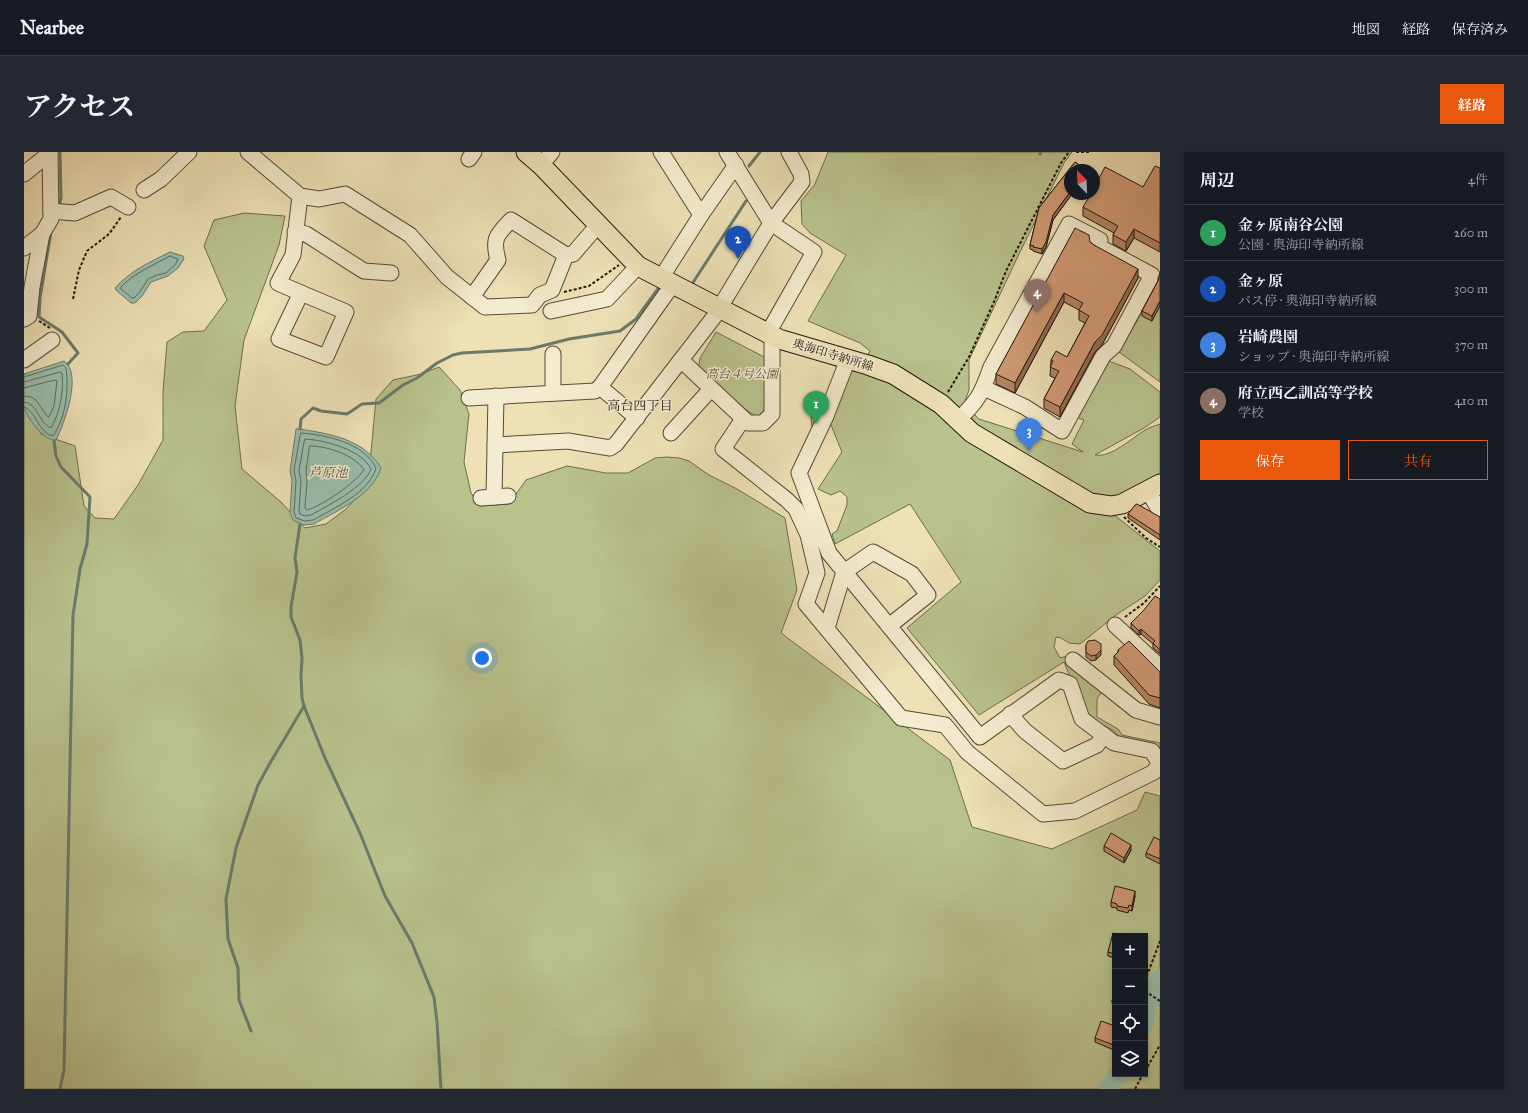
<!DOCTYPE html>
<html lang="ja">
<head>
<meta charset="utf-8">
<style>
  body { margin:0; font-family:"IM FELL Great Primer","Noto Serif JP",serif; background:#242831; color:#f1f3f6 }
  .controls { position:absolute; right:12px; bottom:12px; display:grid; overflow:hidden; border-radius:0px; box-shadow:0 2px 6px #0003 }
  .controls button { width:36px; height:36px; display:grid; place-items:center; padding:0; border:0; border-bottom:1px solid #363941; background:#171b24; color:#f1f3f6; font:20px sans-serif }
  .compass { position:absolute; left:1040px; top:12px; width:36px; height:36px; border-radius:50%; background:#171b24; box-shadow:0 2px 6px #0003; rotate:337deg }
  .you { position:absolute; left:458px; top:506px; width:14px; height:14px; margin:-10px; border:3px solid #fff; border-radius:50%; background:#1a73e8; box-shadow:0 0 0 6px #1a73e833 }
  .badge { display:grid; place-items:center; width:26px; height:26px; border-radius:50%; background:#ea580c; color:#fff; font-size:13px; font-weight:700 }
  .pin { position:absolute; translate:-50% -33px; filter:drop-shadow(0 1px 2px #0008) }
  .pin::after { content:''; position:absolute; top:21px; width:14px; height:12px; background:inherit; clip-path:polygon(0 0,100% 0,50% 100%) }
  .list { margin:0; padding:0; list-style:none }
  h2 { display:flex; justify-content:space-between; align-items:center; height:52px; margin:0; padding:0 16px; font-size:17px }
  h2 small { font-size:13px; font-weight:400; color:#9ea1a6 }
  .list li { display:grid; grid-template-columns:26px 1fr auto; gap:12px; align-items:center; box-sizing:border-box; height:56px; padding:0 16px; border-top:1px solid #363941 }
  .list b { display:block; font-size:15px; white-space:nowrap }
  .list p { margin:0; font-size:13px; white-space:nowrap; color:#9ea1a6 }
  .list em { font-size:13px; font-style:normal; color:#9ea1a6 }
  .actions { display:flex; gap:8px; padding:12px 16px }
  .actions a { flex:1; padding:9px 0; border:1px solid #ea580c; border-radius:0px; text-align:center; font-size:14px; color:#ea580c }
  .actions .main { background:#ea580c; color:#fff }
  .icon { flex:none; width:22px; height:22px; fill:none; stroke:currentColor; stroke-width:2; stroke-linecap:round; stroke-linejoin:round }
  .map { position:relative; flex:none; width:1136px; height:937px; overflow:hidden; border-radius:0px }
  header { display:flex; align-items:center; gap:24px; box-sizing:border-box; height:56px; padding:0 20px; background:#171b24; border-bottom:1px solid #363941 }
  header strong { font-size:19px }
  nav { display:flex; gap:22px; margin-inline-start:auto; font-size:14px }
  .intro { display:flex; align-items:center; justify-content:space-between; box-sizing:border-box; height:96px; padding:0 24px }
  h1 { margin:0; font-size:28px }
  .button { padding:10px 18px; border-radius:0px; background:#ea580c; color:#fff; font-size:14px; font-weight:700 }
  main { display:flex; gap:24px; padding:0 24px }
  aside { flex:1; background:#171b24; border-radius:0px; box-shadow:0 2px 6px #0003 }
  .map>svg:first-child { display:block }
</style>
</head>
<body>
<header>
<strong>Nearbee</strong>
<nav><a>地図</a><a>経路</a><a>保存済み</a></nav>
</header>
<div class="intro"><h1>アクセス</h1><a class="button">経路</a></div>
<main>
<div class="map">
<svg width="1136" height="937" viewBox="0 0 1136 937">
  <rect width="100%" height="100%" fill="#eee1b6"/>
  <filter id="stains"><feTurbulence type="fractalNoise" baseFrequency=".005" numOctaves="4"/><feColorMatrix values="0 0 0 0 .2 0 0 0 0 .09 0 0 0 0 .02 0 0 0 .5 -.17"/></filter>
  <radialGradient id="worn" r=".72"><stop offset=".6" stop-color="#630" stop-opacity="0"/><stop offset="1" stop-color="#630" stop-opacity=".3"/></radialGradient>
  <g fill="#b9c28d" stroke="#6e6c4e" fill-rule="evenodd">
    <path d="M804 0H1048L1040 11 996 100 945 208V238L940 252 955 267 1059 300 1048 292 1060 268 1051 265 1082 208 1106 217 1136 240V265L1120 276 1071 303C1087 306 1108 286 1121 278 1126 275 1131 274 1136 272V324L1080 355 1136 399V428L1121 444 1092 463 1056 492 1045 491 1037 486 1032 485 1030 495 1036 506 1048 503 1078 539 1073 547V565L1094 577 1098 583 1136 591V597L1096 586 1090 579 1062 564 1040 510 955 563 883 476 937 430 886 352 811 392 808 382 813 379 823 353V345L816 339 807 343 794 337 818 300 805 268 828 216 834 218 846 199 836 191 784 169 822 103 786 81 778 72 777 49 791 32Z"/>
    <path d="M220 61 261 64 255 93 220 188 211 254 218 317 257 350 281 376 302 372 322 357 344 332 352 247 369 228 397 222 415 215 436 238 445 262 440 310 447 341 456 354 485 352 502 328 543 314 582 321H604L631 306 643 305 655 306 665 309 685 323 713 337 761 366 773 438 757 481 926 608 948 675 1028 697 1113 658 1121 640 1136 644V937H0V248L7 255 17 282 51 294 60 354 71 366 90 367 114 333 139 288V240L143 190 159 180 180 179 203 148 180 94 190 68ZM1091 784H1121V922H1091Z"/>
    <polygon points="1136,129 1136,230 1095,200"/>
    <polygon points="692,180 744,207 740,258 734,265 725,260 674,218 676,206"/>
    <polygon points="786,256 800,260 789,285"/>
  </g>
  <g fill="#99bead" stroke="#697b6e">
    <path d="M146 100 159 104 160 107 154 116 144 124 127 130 118 144 111 151H107L92 138 91 136C106 119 126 110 146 100Z"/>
    <path d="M40 209C59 222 40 272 32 288 20 290 1 264 0 253 0 243 0 232 0 222Z"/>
    <path d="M272 277H276C306 282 340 287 357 316 348 344 314 358 290 372L281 373 276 372 269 368 266 361 268 328 266 319Z"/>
  </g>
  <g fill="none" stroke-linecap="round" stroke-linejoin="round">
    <g stroke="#5e6a5e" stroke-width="1">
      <path d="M146 104 154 107 151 113 142 121 133 123 124 127 115 141 110 146H108L97 137V135C110 121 130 113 146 104Z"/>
      <path d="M0 225 39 213 42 216C45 238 42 265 29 284 15 282 11 257 0 255"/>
      <path d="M0 230 36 220 38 221C40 239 36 261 27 276 15 272 14 251 0 250"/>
      <polyline points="0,236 30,228 33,229 30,254 25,265 23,264 12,248 7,245 0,244"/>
      <path d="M277 281C303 283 340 291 352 316 346 340 309 357 289 368L281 369 272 366 270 360 272 328 270 319Z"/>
      <path d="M281 287C301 288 338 298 347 317 341 335 303 354 287 363L281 364 276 362 275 359 277 329 275 319Z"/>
      <path d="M286 294C303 294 331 303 340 318 331 331 298 354 283 358L281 356 283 329 282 319Z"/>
    </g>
    <g stroke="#697b6e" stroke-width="3">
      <polyline points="1016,2 1017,0"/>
      <polyline points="725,14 736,0"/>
      <polyline points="34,56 37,46 36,0"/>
      <polyline points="27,80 16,146 15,165 38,180 54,201 44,212"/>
      <polyline points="670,133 668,132 722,49"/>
      <polyline points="276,277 277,267 289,256 297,259 323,262 338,252 355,251 379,233 393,226 413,211 429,203 438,201 506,197 545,187 596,179 612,167 636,134"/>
      <polyline points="30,289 32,304 37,315 66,345 63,392 56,417 49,463 41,867 40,918 36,937"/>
      <polyline points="276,372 271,406 273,420 267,455 267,465 276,488 278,506 277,523 278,546 280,554 301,606 336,681 361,744 388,791 410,845 413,870 417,937"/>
      <polyline points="227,879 215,848 214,816 204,787 202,747 212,696 234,633 246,611 280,554"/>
    </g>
    <g stroke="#99bead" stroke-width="19">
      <polyline points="1121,871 1125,848 1136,827"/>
      <polyline points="1084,937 1095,922"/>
    </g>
    <g stroke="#554a39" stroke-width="17">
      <g id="minor">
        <polyline points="224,0 276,44 295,47 321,42 386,83 423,125 461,155 508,153 516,143 528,138 542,103 549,102 574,73"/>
        <polyline points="637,0 677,63"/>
        <polyline points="703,0 747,71 790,100 744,181"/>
        <polyline points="445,7 450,0"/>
        <polyline points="517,13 528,0"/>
        <polyline points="0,22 26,1"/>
        <polyline points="120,38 137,27 165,0"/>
        <polyline points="276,44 269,103 254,131 277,141 255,187 302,205 322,160 277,141"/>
        <polyline points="27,59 51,61 87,45 104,55"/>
        <polyline points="271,80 282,82 340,119 367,121"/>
        <polyline points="0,96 18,82"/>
        <polyline points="637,126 677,63 712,13"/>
        <path d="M448 145 474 108C468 86 473 83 487 68L542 103"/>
        <polyline points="527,159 583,147 614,114"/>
        <polyline points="0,167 5,164 8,135 18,82 27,67 26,0"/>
        <polyline points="0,208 28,188"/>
        <polyline points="657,208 724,271 739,271 748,262 748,183"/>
        <polyline points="576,235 613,266"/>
        <polyline points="529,241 529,202"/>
        <polyline points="445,246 571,239 576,235 649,132"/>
        <polyline points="719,267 699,297 763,348 772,357 784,383 793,421 782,452 877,566 921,573 943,600 1019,662 1051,659 1130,620 1135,611 1128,599 1090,591 1058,567 1046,532 1035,528 956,585 805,401 775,321 802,264 824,207"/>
        <path d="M934 268C954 249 958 241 967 215L1045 72 1076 88 1074 94 1128 123 1090 194 1079 204 1038 279 1001 255 960 236"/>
        <polyline points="647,281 687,237"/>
        <polyline points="471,293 544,289 586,296 592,292 690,165 747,71 778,30 777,22 765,0"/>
        <polyline points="1124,339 1134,356 1136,357"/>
        <polyline points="470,345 472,244"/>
        <polyline points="457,346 484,344"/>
        <polyline points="1091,473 1136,515"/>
        <polyline points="803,476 820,420 849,400 888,422 904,443 865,474"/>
        <polyline points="1049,508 1112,558 1136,565"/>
        <polyline points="986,562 1001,579 1039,609 1073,593 1080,583"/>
      </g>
    </g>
    <g stroke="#22170f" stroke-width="21">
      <polyline id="major" points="502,0 517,13 614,114 755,187 844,213 869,222 917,252 948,281 1066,351 1087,354 1098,352 1136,332"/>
    </g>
    <g stroke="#22170f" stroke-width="2" stroke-dasharray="3 2" stroke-linecap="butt">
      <polyline points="1052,0 1067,0"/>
      <polyline points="540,140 565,134 595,113"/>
      <polyline points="49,147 55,118 63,99 85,82 97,65"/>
      <polyline points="15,169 26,176"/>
      <polyline points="924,240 945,205 970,150 982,119 1037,11 1045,0"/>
      <polyline points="1100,365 1122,386 1136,395"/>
      <polyline points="1101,465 1120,451 1136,434"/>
      <polyline points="1121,829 1136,789"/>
      <polyline points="1121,839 1136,849"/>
      <polyline points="1121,919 1136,893"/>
      <polyline points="1111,937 1119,922"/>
    </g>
    <use href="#minor" stroke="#f4ecd0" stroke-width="15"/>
    <use href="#major" stroke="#eee1b6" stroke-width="19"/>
  </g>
  <g fill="#b58565" stroke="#22170f">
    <polygon points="1051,10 1058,15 1058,18 1046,18 1046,42 1048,42 1029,68 1022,95 1018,102 1009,99 1009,98 1006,97 1006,93 1015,56"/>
    <polygon points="1136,16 1136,100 1110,86 1102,99 1089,92 1089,83 1090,81 1059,64 1059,55 1119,35"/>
    <polygon points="1066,90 1114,126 1078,193 1071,200 1036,265 1020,256 1020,247 1031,226 1026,224 1027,208 1043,205 1061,171 1055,168 1055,158 1040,150 991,241 972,232 972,222"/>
    <polygon points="1136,121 1128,169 1118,164 1118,159 1134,130 1134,127"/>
    <polygon points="1104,362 1136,365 1136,388 1104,366"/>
    <polygon points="1136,447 1136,502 1129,496 1129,492 1117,482 1115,483 1107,476 1107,471"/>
    <polygon points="1062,493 1077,503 1072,508 1067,509 1062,505"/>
    <polygon points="1094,498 1136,520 1136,556 1125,552 1090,513 1090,504 1094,500"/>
    <polygon points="1136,688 1136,712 1122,705 1122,701"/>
    <polygon points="1080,694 1107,698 1100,711 1080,699"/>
    <polygon points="1111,744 1108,759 1105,758 1104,761 1093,758 1093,756 1087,755 1087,750"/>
    <polygon points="1091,784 1091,806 1084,804 1084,800"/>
    <polygon points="1091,841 1091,852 1088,851 1088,849"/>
    <polygon points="1091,874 1090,898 1071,890 1071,886"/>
  </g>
  <g fill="#936c52" stroke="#22170f">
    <polygon points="1046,40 1046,42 1048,42 1029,68 1022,95 1018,102 1018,97 1029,63"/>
    <polygon points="1110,77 1110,86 1102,99 1102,90"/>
    <polygon points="1114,117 1114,126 1078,193 1071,200 1036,265 1036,255 1071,190"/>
    <polygon points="1040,141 1040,150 991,241 991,231"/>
    <polygon points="1136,149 1136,154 1128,169 1128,164"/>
    <polygon points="1117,477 1117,482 1115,483 1115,479"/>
    <polygon points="1077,498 1077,503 1072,508 1072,503"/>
    <polygon points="1107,693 1107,698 1100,711 1100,706"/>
    <polygon points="1111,739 1111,744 1108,759 1108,754"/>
  </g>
  <g fill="#d29b75" stroke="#22170f">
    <polygon points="1051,10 1058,15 1056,18 1046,18 1046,40 1029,63 1022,90 1018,97 1009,95 1010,94 1006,93 1015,56"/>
    <polygon points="1131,14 1136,16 1136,91 1110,77 1102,90 1089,83 1094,74 1059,55 1067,42 1070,42 1070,36 1081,15 1119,35"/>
    <polygon points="1051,76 1065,83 1066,90 1070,93 1114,117 1078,183 1071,190 1036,255 1020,247 1035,219 1026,215 1029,209 1027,208 1032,199 1043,205 1065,164 1055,158 1059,151 1040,141 991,231 972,222"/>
    <polygon points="1136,121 1136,149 1128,164 1118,159 1135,127 1134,127"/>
    <polygon points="1113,352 1136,365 1136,383 1104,362 1111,353"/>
    <polygon points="1131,444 1136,447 1136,498 1129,491 1131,489 1117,477 1115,479 1107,471 1120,458"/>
    <polygon points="1071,488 1077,492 1077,498 1072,503 1067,504 1062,500 1062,493 1064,489"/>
    <polygon points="1105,489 1136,520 1136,546 1125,543 1090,504 1095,499 1094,498"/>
    <polygon points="1087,681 1107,693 1100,706 1080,694"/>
    <polygon points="1130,685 1136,688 1136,707 1122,701"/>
    <polygon points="1091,734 1111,739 1108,754 1105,753 1104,756 1093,754 1093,752 1087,750"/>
    <polygon points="1089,781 1099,784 1091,784 1091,802 1084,800"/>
    <polygon points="1091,841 1091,850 1088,849"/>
    <polygon points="1077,869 1091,874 1090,893 1071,886"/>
  </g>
  <g text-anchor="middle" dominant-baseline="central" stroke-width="3" stroke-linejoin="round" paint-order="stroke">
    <g font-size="12" fill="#22170f" stroke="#f4ecd0">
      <text transform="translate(809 203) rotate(17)">奥海印寺納所線</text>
    </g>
    <g font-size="12" font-style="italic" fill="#57533b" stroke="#f4ecd0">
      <text x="718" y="222">高台４号公園</text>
    </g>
    <g font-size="13" fill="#22170f" stroke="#f4ecd0">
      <text x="616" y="254">高台四丁目</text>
    </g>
    <g font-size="13" font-style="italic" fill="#4c5146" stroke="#f4ecd0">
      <text x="304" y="321">芦原池</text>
    </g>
  </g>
  <rect width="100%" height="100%" filter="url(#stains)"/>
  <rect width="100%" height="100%" fill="url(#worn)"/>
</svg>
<div class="controls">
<button>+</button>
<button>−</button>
<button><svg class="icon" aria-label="locate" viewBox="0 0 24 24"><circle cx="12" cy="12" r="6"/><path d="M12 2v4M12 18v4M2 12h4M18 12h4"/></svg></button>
<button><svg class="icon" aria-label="layers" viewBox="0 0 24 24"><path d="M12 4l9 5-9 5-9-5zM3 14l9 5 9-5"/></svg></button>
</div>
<svg class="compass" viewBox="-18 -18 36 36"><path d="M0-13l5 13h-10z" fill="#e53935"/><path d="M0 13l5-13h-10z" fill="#9ea1a6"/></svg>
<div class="you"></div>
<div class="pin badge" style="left:792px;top:272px;background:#2e9e5b">1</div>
<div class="pin badge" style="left:714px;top:107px;background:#1a4fb4">2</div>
<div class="pin badge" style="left:1005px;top:299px;background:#3f7fe0">3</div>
<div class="pin badge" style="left:1013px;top:160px;background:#8d6e63">4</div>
</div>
<aside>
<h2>周辺<small>4件</small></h2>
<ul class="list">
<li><span class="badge" style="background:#2e9e5b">1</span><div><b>金ヶ原南谷公園</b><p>公園 · 奥海印寺納所線</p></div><em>260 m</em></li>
<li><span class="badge" style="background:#1a4fb4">2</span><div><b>金ヶ原</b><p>バス停 · 奥海印寺納所線</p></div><em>300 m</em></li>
<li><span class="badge" style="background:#3f7fe0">3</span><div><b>岩崎農園</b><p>ショップ · 奥海印寺納所線</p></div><em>370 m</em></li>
<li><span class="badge" style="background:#8d6e63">4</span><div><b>府立西乙訓高等学校</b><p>学校</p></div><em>410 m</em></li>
</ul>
<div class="actions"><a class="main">保存</a><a>共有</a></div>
</aside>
</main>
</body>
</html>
